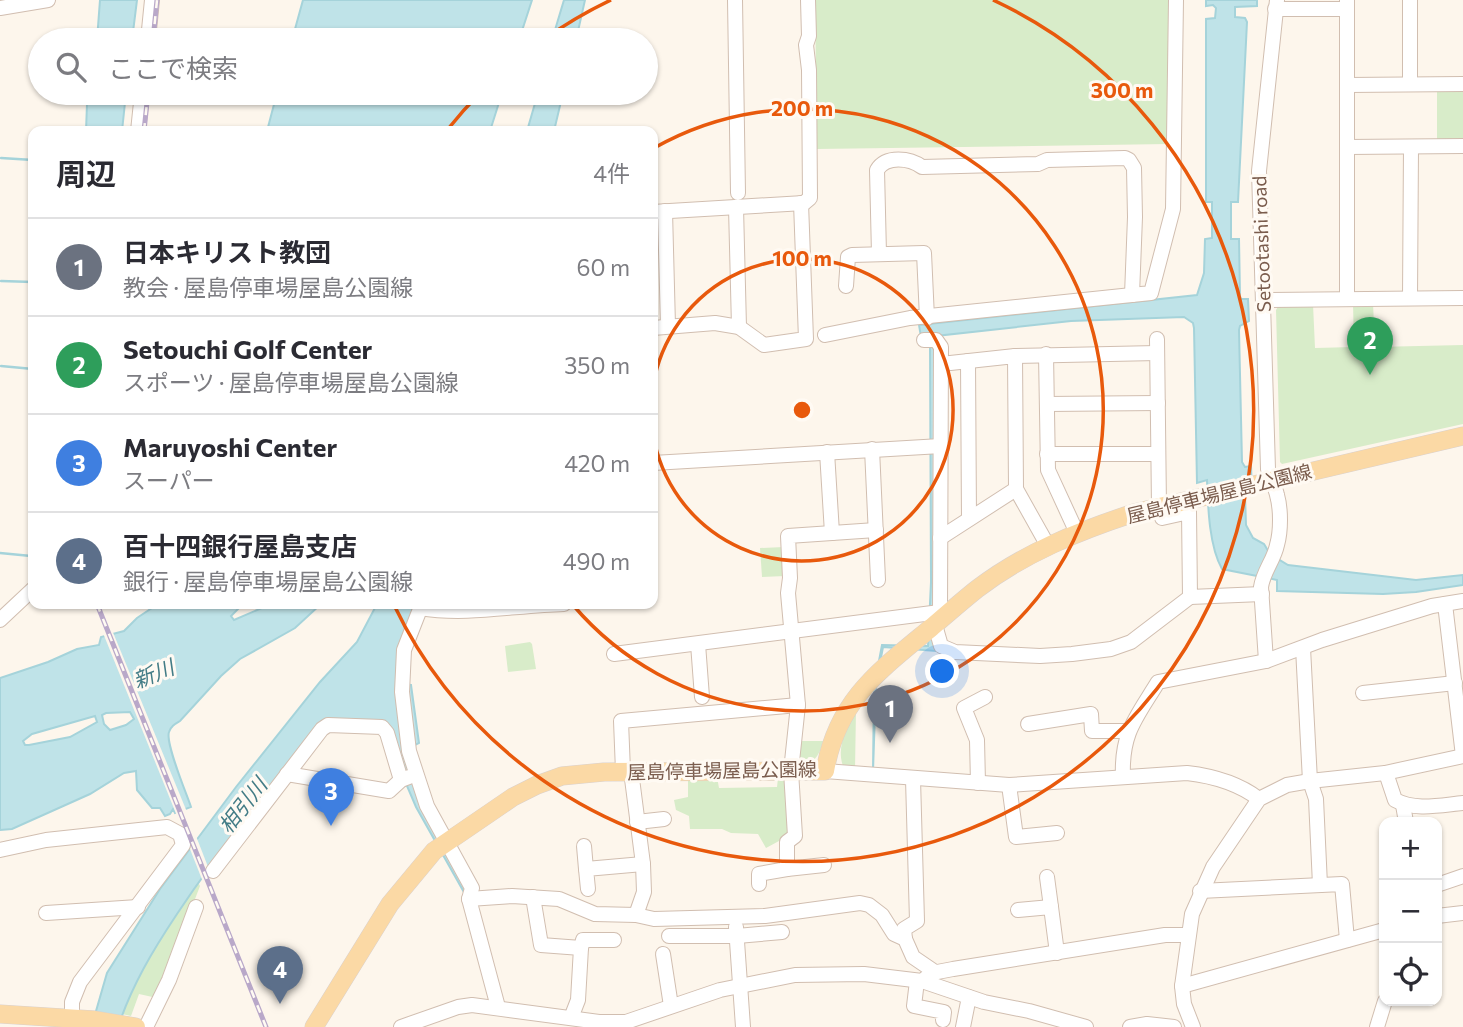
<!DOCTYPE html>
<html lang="ja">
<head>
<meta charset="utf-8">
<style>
  body { margin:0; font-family:Commissioner,"Noto Sans JP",sans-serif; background:#f2f2f3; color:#2b2b33 }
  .controls { position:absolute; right:21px; bottom:21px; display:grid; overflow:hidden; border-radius:14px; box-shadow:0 2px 5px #0004 }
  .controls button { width:63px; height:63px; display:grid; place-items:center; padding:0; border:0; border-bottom:2px solid #e1e1e2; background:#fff; color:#2b2b33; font:35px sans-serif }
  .you { position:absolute; left:943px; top:672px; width:24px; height:24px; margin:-18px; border:5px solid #fff; border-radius:50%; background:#1a73e8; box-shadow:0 0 0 10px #1a73e833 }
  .badge { display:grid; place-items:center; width:46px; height:46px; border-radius:50%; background:#7c3aed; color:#fff; font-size:23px; font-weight:700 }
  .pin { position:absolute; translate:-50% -58px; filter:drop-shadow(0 2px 4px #0008) }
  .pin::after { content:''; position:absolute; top:37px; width:24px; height:21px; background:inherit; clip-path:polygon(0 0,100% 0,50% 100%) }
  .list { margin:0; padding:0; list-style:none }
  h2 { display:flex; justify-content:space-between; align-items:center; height:91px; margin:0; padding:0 28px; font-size:30px }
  h2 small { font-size:23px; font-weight:400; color:#7c7c81 }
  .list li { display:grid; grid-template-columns:46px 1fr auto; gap:21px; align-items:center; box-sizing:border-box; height:98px; padding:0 28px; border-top:2px solid #e1e1e2 }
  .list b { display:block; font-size:26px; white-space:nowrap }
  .list p { margin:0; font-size:23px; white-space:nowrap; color:#7c7c81 }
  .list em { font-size:23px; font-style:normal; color:#7c7c81 }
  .icon { flex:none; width:38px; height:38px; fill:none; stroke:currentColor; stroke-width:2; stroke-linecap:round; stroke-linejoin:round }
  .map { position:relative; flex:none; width:1463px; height:1027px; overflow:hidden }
  .search { position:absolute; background:#fff; box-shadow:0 2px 5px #0004; left:28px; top:28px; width:630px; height:77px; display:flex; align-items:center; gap:18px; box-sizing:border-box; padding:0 24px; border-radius:38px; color:#7c7c81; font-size:26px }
  .panel { position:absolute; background:#fff; box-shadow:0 2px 5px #0004; left:28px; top:126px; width:630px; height:483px; border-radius:14px }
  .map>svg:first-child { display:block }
</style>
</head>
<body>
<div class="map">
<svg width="1463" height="1027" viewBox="0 0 1463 1027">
  <rect width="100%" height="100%" fill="#fdf6ec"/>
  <g fill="#d8ecc9">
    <polygon points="815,0 1171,0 1169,144 817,149"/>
    <rect x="1437" y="89" width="26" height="53"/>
    <polygon points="1353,303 1373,303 1375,347 1463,345 1463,424 1282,464 1280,462 1276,310 1279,305 1313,304 1315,348 1354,347"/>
    <polygon points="784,547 785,576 762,577 760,548"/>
    <polygon points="530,642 532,644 536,669 508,672 505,646"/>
    <path d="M856 710 855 770 843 766C836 746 847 728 856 710Z"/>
    <path d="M798 741H823C819 758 813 764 797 764Z"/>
    <polygon points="688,777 717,777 719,788 777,787 778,778 789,779 792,834 766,848 758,834 731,833 722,829 690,829 689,816 676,810 674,800 688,797"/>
    <path d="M198 882 200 886 157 998 139 994 131 1016 122 1014C139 966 170 925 198 882Z"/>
  </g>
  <g fill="#bfe3e8" stroke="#a5d3da" stroke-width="2" fill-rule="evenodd">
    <polygon points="100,0 137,0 132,40 97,40"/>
    <polygon points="303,0 532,0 519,40 292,40"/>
    <polygon points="564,0 585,0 576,40 552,40"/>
    <path d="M1206 0H1257V6L1235 7V17L1245 18 1247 22 1238 202H1231V239H1239L1240 296 1241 299H1248L1249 321 1240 326 1239 330 1242 462 1245 467 1251 466 1252 494 1245 496 1246 525 1253 538 1264 544 1270 554 1288 565 1416 580 1463 575V585L1416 592 1383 594 1277 591V580L1222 569C1209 546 1208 507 1207 480L1197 483 1194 328 1193 323 1184 317 1071 321 936 336V651L883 647 876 684 873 771 874 687 882 645 928 646 931 582 930 343 921 337 919 325 1197 295 1204 273 1205 239 1212 238V202H1206V19L1215 18 1216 8 1213 5 1206 6Z"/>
    <polygon points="94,93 126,93 122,131 86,131 87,104"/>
    <polygon points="277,93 502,93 490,131 267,131"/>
    <polygon points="538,93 563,93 554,131 527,131"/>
    <path d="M158 604H243L231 616 234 620 271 604H321L295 628 240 659 221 676 180 721C175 724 171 726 169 732 165 743 186 792 191 807L175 813 173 809 170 814 165 816 160 808H152L137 790 136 771 124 773 90 794 12 829 0 830V678L48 662 77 649 99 645 101 637 124 631 137 618ZM130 712 134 719 126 725 110 730 104 724 102 715 106 713ZM95 716 97 722 70 737 29 745H25L23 741 32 734Z"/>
    <path d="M377 604H419L399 684 411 685 419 743 405 750 469 888 465 894 416 807 407 786 391 731 331 722C276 783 223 844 177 914 153 950 132 985 118 1027L94 1018 107 973 160 889 236 787 320 682 357 642Z"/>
  </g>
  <g fill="#fdf6ec">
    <polygon points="112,630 187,812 177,816 103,633"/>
    <polygon points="196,836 210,872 203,882 188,844"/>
  </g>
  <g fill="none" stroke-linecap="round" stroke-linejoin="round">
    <g stroke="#a5d3da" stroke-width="2.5">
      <polyline points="1,158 33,160"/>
      <polyline points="1,281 33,282"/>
      <polyline points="1,366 33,369"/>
      <polyline points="0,553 31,556 33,552"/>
    </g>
    <g stroke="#d1beb0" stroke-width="16">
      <g id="minor">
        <polyline points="735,0 738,193"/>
        <polyline points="0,8 48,0"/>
        <polyline points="1275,9 1347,9"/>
        <polyline points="148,40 152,0"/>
        <polyline points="1410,84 1410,0"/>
        <polyline points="1348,85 1463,84"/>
        <polyline points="138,131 142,93"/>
        <polyline points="1347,147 1463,146"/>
        <polyline points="736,207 739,327"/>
        <polyline points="665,211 668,326"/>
        <polyline points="653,212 804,203 810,198 809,70 806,45 809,36 808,0"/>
        <path d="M879 254 877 170C886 155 910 158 922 167L1038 164 1047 160 1125 158 1129 160 1134 168 1135 217 1132 295"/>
        <polyline points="846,286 848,257 852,255 924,253 927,318"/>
        <polyline points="1410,298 1411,147"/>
        <polyline points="1347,299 1347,0"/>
        <polyline points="1263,300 1463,298"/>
        <polyline points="653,328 715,323 739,327 764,345 806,339 801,203"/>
        <polyline points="825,335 910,318 1151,293 1173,209 1176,0"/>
        <polyline points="1157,339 1159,507 1162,518 1189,512 1190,597 1262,594"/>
        <polyline points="924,340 936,340 941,347 940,612 944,617"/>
        <polyline points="1046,354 1048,470 1077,533"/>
        <polyline points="1015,356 1157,353"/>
        <polyline points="968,361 969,518"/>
        <polyline points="941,364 1015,356 1016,489 1048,546"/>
        <polyline points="1047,404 1158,403"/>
        <polyline points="872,449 878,580"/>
        <polyline points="827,452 832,533"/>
        <polyline points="1047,454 1158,454"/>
        <polyline points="653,463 941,446"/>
        <polyline points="940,538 1016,489"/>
        <polyline points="422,604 404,650 402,692 409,751 427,806 472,888 469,899"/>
        <polyline points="1445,604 1463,756"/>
        <path d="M420 608C467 616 517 605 564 604"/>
        <polyline points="0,620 33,589"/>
        <polyline points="935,625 941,646 955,652 1040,656 1072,654 1111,649 1131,642 1190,597"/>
        <polyline points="698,644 702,697"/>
        <polyline points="1303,648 1310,781 1316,799 1320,885"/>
        <polyline points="614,654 940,612"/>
        <path d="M1266 661 1261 587C1263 572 1274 560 1277 545 1281 531 1281 509 1277 495 1275 485 1269 479 1268 469L1259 171 1277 0"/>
        <polyline points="1363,693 1455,683"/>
        <polyline points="1028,724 1091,714 1092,731 1128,731"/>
        <polyline points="623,771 621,721 798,705"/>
        <polyline points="631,771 643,864 644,892 636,915"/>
        <path d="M825 771 1009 785 1187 773C1213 776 1238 783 1259 799"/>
        <path d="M1386 773 1395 800C1415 811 1441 805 1463 803"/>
        <polyline points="287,774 389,791 401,780 409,777"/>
        <path d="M1123 777C1121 733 1136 718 1158 682L1266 661 1322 640 1432 606 1463 601"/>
        <polyline points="978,783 977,740 964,708 985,697"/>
        <polyline points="1009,785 1016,837 1057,833"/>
        <polyline points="1403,805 1406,822"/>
        <polyline points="637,822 664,819"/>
        <polyline points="584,846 586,869"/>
        <polyline points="0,850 46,840 167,827 180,834 183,845 80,982 72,1002 72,1018"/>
        <polyline points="787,869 824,865"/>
        <polyline points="213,871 322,729 328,725 382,727 387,733 401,780"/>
        <polyline points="1047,877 1051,907"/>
        <polyline points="759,884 759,874 787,869 787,842 795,836 791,771 798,705 788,593 790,578 788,536 876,530"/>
        <polyline points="1437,885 1463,876"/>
        <polyline points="588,889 586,869 643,864"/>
        <polyline points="1200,891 1342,884 1347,940"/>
        <polyline points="533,897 541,945 581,948 578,1000 571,1018"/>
        <polyline points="1018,910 1051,907 1057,953"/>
        <polyline points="46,913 138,907"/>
        <polyline points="1437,916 1463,913"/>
        <polyline points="736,927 743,1027"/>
        <polyline points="669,936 737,936 782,932"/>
        <polyline points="905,939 904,929 917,921 913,779"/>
        <polyline points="581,948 583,940 614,940"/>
        <polyline points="663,954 671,1006"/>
        <polyline points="917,981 914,1006 944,1012 943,1020"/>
        <polyline points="922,981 984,1002 1029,1011 1086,1027"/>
        <polyline points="1182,986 1384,930"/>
        <polyline points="498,1007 469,899 512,896 559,899 595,914 636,915 654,919 765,916 860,903 869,905 882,915 894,934 905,939 913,957 935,972"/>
        <polyline points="146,1027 169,980 196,907"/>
        <polyline points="401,1027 458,1007 472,1005 599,1022 626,1022 720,990 795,975 864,974 922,981 932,973 953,969 1165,935 1188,935"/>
        <polyline points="963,1027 969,997"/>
        <polyline points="1130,1027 1147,1024 1174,1027"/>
        <polyline points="1193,1027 1184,1004 1182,986 1192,914 1213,867 1259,799 1287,785 1310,781 1385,773 1463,756"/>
        <polyline points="1377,1027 1385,1001"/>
      </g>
    </g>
    <g stroke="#dad1cd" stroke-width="19">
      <g id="major">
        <polyline points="0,1014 95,1020 136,1027"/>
        <path d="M314 1027 390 904 434 851 513 797 537 785 562 776 604 772 825 771C837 700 880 670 932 627 947 614 962 601 977 589 1024 553 1079 531 1134 513L1463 436"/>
      </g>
    </g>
    <use href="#minor" stroke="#fff" stroke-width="14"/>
    <use href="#major" stroke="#fbd9a5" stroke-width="18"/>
    <g stroke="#b9a8c9" stroke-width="5">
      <g id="rail">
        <polyline points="153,40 157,0"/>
        <polyline points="144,131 148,93"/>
        <polyline points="97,604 266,1027"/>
      </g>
    </g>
    <use href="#rail" stroke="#fffaf3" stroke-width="2.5" stroke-dasharray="8" stroke-linecap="butt"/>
  </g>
  <g fill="none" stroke="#e8590c" stroke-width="3.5">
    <path d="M653 386A151 151 0 1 1 653 434"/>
    <path d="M654 148A301 301 0 1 1 573 605"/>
    <path d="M448 129A452 452 0 0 1 480 93M543 40A452 452 0 0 1 611 0M993 0A452 452 0 1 1 394 605"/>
  </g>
  <g text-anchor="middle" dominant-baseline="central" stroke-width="6" stroke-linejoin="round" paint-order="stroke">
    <g font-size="19" fill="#7a5c4d" stroke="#fffaf3">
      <text transform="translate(1261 244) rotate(-92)">Setootashi road</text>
      <text transform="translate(1219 493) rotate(-14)">屋島停車場屋島公園線</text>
      <text transform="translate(722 770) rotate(-1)">屋島停車場屋島公園線</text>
    </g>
    <g font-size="21" font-style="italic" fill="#437c86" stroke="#fffaf3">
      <text transform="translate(153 673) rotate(-22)">新川</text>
      <text transform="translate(242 805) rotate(-52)">相引川</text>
    </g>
  </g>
  <circle cx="802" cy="410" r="10" fill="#e8590c" stroke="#fffaf3" stroke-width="3.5"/>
  <g font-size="21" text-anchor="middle" font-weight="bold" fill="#e8590c" stroke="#fffaf3" stroke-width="6" stroke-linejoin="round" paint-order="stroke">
    <text x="1122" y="98">300 m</text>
    <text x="802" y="116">200 m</text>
    <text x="802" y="266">100 m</text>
  </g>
</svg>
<div class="controls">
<button>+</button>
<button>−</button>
<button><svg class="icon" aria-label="locate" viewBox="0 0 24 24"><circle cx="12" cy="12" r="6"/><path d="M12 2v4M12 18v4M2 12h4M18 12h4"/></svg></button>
</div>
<div class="you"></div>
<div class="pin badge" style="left:890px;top:743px;background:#6b7280">1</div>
<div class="pin badge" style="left:1370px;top:375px;background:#2e9e5b">2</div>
<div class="pin badge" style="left:331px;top:826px;background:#3f7fe0">3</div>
<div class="pin badge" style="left:280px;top:1004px;background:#5c6f8a">4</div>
<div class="search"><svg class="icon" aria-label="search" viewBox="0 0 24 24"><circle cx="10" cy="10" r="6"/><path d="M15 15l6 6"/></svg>ここで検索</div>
<section class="panel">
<h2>周辺<small>4件</small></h2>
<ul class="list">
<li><span class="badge" style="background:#6b7280">1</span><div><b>日本キリスト教団</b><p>教会 · 屋島停車場屋島公園線</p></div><em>60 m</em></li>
<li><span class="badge" style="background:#2e9e5b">2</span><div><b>Setouchi Golf Center</b><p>スポーツ · 屋島停車場屋島公園線</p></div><em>350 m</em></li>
<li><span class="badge" style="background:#3f7fe0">3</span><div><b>Maruyoshi Center</b><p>スーパー</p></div><em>420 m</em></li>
<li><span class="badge" style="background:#5c6f8a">4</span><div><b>百十四銀行屋島支店</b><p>銀行 · 屋島停車場屋島公園線</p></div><em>490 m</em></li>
</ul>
</section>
</div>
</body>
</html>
